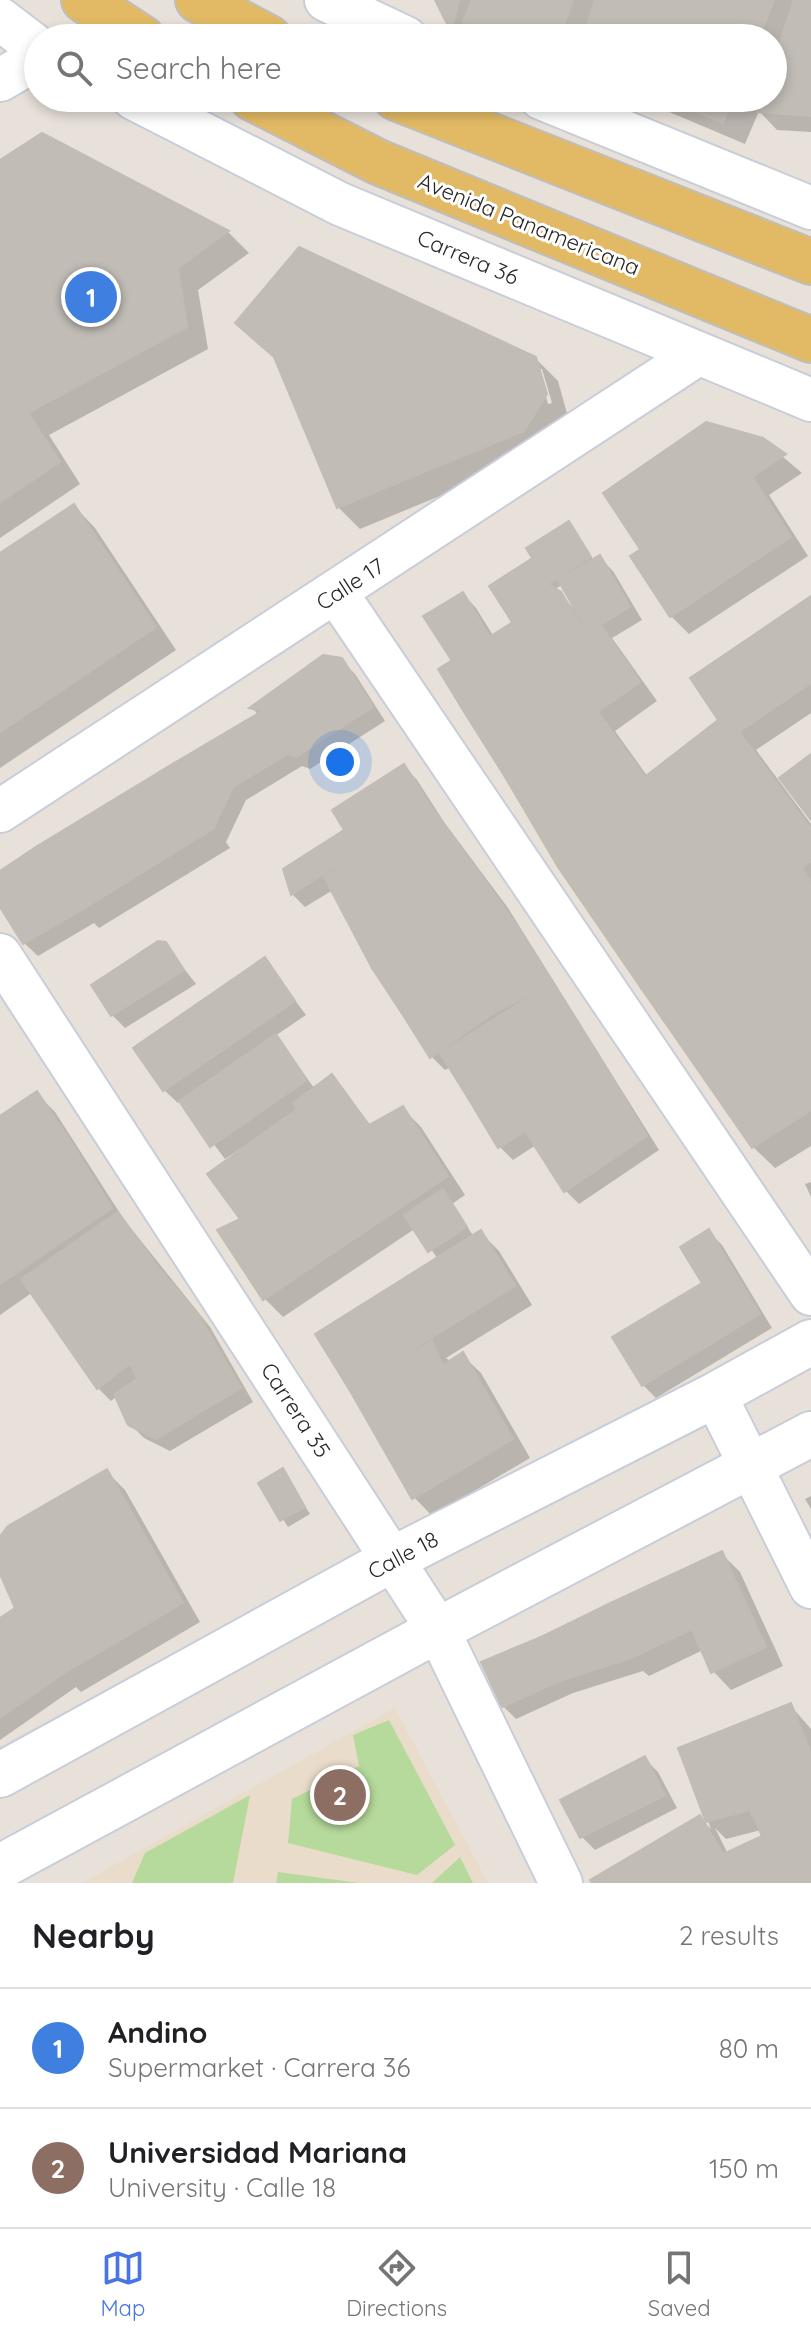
<!DOCTYPE html>
<html lang="en">
<head>
<meta charset="utf-8">
<style>
  body { margin:0; font-family:Quicksand,sans-serif; background:#f2f2f2; color:#202124 }
  .you { position:absolute; left:340px; top:762px; width:28px; height:28px; margin:-20px; border:6px solid #fff; border-radius:50%; background:#1a73e8; box-shadow:0 0 0 12px #1a73e833 }
  .badge { display:grid; place-items:center; width:52px; height:52px; border-radius:50%; background:#4874e7; color:#fff; font-size:26px; font-weight:700 }
  .pin { position:absolute; translate:-50% -50%; border:4px solid #fff; box-shadow:0 2px 8px #0006 }
  .list { margin:0; padding:0; list-style:none }
  h2 { display:flex; justify-content:space-between; align-items:center; height:104px; margin:0; padding:0 32px; font-size:34px }
  h2 small { font-size:26px; font-weight:400; color:#757577 }
  .list li { display:grid; grid-template-columns:52px 1fr auto; gap:24px; align-items:center; box-sizing:border-box; height:120px; padding:0 32px; border-top:2px solid #e0e0e0 }
  .list b { display:block; font-size:30px; white-space:nowrap }
  .list p { margin:0; font-size:26px; white-space:nowrap; color:#757577 }
  .list em { font-size:26px; font-style:normal; color:#757577 }
  .icon { flex:none; width:44px; height:44px; fill:none; stroke:currentColor; stroke-width:2; stroke-linecap:round; stroke-linejoin:round }
  .map { position:relative; flex:none; width:811px; height:1883px; overflow:hidden }
  .search { position:absolute; background:#fff; box-shadow:0 4px 12px #0003; left:24px; right:24px; top:24px; height:88px; display:flex; align-items:center; gap:20px; box-sizing:border-box; padding:0 28px; border-radius:44px; color:#757577; font-size:30px }
  .sheet { height:344px; background:#fff }
  nav { display:flex; justify-content:space-around; align-items:center; box-sizing:border-box; height:112px; border-top:2px solid #e0e0e0; background:#fff; font-size:22px; color:#757577 }
  nav a { display:grid; justify-items:center; gap:4px }
  nav .on { color:#4874e7 }
  .map>svg:first-child { display:block }
</style>
</head>
<body>
<div class="map">
<svg width="811" height="1883" viewBox="0 0 811 1883">
  <rect width="100%" height="100%" fill="#e8e1da"/>
  <polygon fill="#e9dcca" points="395,1708 488,1883 82,1883"/>
  <g fill="#b6da9b">
    <polygon points="389,1720 455,1845 417,1875 288,1843 292,1799 359,1766 353,1735"/>
    <polygon points="250,1795 233,1883 132,1883 145,1853"/>
    <polygon points="460,1857 473,1883 432,1883"/>
    <polygon points="278,1872 359,1883 276,1883"/>
  </g>
  <g fill="#0003" fill-rule="evenodd">
    <polygon points="437,0 811,0 811,132 777,130 759,111 745,144 636,98 773,98 773,38 482,38 469,25 466,38 460,38"/>
    <polygon points="42,136 228,232 249,253 198,290 208,349 49,435 80,484 0,538 0,162"/>
    <path d="M237 323 535 358 558 381 568 417 546 452 360 529 338 507 278 361ZM538 369H542L552 403 548 404Z"/>
    <polygon points="763,440 802,473 769,495 808,556 689,634 671,616"/>
    <polygon points="74,506 95,528 176,650 0,768 0,556"/>
    <path d="M569 524 594 561 600 558 613 571 642 620 612 638 657 701 615 731 648 777 721 721 811 599V713L756 750 811 824V1146L775 1168 753 1147 560 866 454 661 463 594 476 608 494 637 515 623 531 561 540 568ZM563 584 577 611 554 590Z"/>
    <polygon points="341,660 355,674 385,721 310,769 302,766 246,800 226,842 230,848 99,928 94,923 38,956 24,943 0,903 0,874 259,715 252,708"/>
    <polygon points="404,766 417,780 444,822 508,908 659,1150 579,1204 566,1191 536,1145 513,1160 500,1147 451,1067 445,1070 432,1057 333,890 305,907 292,894 285,870 347,830"/>
    <polygon points="165,944 196,984 125,1028 112,1015"/>
    <polygon points="265,960 306,1015 275,1036 315,1089 332,1076 371,1126 402,1108 421,1127 465,1195 452,1204 474,1237 481,1233 499,1251 532,1305 446,1358 451,1362 462,1355 481,1373 530,1458 432,1516 414,1497 318,1334 438,1259 416,1228 283,1317 265,1299 220,1230 241,1221 242,1152 240,1149 225,1159 181,1101 178,1103 164,1090"/>
    <polygon points="37,1094 55,1112 125,1221 210,1327 253,1402 170,1451 144,1438 130,1424 117,1396 111,1401 98,1388 33,1292 0,1315 0,1119"/>
    <polygon points="811,1182 811,1197 805,1184"/>
    <polygon points="709,1232 722,1245 772,1328 656,1398 643,1385 704,1284"/>
    <polygon points="282,1471 310,1514 288,1527 260,1483"/>
    <polygon points="107,1472 125,1490 200,1622 81,1692 76,1687 0,1740 0,1620 18,1610 0,1569 0,1539"/>
    <polygon points="811,1496 811,1509 805,1499"/>
    <polygon points="722,1554 740,1572 783,1666 731,1690 713,1671 703,1650 649,1676 643,1671 573,1693 516,1719 503,1706 605,1608"/>
    <path d="M790 1705 811 1729V1883H594L700 1818 711 1829 680 1749ZM715 1828 726 1839 761 1830 764 1837 728 1854Z"/>
    <polygon points="644,1758 658,1772 677,1808 595,1850 582,1837 563,1800"/>
  </g>
  <g fill="#c1bcb5" stroke="#c3bcb4" stroke-width="2">
    <polygon points="435,0 459,0 451,32"/>
    <polygon points="472,0 573,0 559,38 498,38 463,22"/>
    <polygon points="595,0 774,0 759,38 583,38"/>
    <polygon points="794,0 811,0 811,116 757,112 761,98 773,98 773,63"/>
    <polygon points="663,98 733,98 723,123"/>
    <polygon points="42,133 229,231 178,268 187,327 28,413 0,376 0,160"/>
    <polygon points="299,247 536,357 547,394 524,431 337,508 274,357 235,323"/>
    <polygon points="0,370 60,462 0,502"/>
    <polygon points="706,422 763,438 786,454 642,552 603,493"/>
    <polygon points="752,476 791,537 670,617 630,556"/>
    <polygon points="74,504 156,627 0,732 0,553"/>
    <polygon points="569,521 591,557 548,584 526,548"/>
    <polygon points="600,555 630,607 588,632 558,580"/>
    <polygon points="531,559 548,584 561,592 517,630 489,586"/>
    <polygon points="463,592 490,637 452,661 423,616"/>
    <polygon points="561,592 590,639 466,715 438,669"/>
    <polygon points="811,596 811,683 730,738 690,678"/>
    <polygon points="601,625 640,682 505,777 466,715 590,639 588,632"/>
    <polygon points="323,655 342,658 373,707 296,757 288,754 262,711 249,708"/>
    <polygon points="595,708 654,789 558,867 505,777"/>
    <polygon points="262,711 288,754 233,787 213,829 174,763"/>
    <polygon points="726,714 811,829 811,861 641,988 558,867 654,789 647,775"/>
    <polygon points="811,754 811,820 779,778"/>
    <polygon points="174,763 213,829 80,911 39,845"/>
    <polygon points="404,764 431,806 291,895 283,869 344,830 332,810"/>
    <polygon points="431,806 491,889 372,968 324,877"/>
    <polygon points="39,845 80,911 23,944 0,907 0,871"/>
    <polygon points="802,868 811,883 811,1110 752,1148 641,988"/>
    <polygon points="491,889 520,930 401,1012 372,968"/>
    <polygon points="520,930 553,982 491,1015 430,1058 401,1012"/>
    <polygon points="158,941 166,942 184,970 111,1016 91,985"/>
    <polygon points="265,957 295,1001 163,1091 133,1048"/>
    <polygon points="553,982 581,1027 468,1098 440,1053"/>
    <polygon points="581,1027 612,1077 498,1148 468,1098"/>
    <polygon points="276,1034 307,1080 210,1147 179,1101"/>
    <polygon points="332,1074 369,1125 240,1219 207,1174 297,1109 293,1103"/>
    <polygon points="612,1077 647,1136 564,1192 525,1131"/>
    <polygon points="37,1091 73,1145 0,1195 0,1116"/>
    <polygon points="403,1106 448,1176 263,1300 217,1230 240,1219 369,1125"/>
    <polygon points="73,1145 112,1208 0,1284 0,1195"/>
    <polygon points="443,1189 467,1227 428,1252 404,1215"/>
    <polygon points="118,1212 159,1268 61,1337 21,1279"/>
    <polygon points="709,1229 760,1314 642,1386 612,1337 702,1283 680,1247"/>
    <polygon points="481,1230 515,1286 349,1389 315,1334"/>
    <polygon points="159,1268 197,1312 97,1389 61,1337"/>
    <polygon points="197,1312 241,1388 156,1439 128,1425 114,1394 137,1379 130,1363"/>
    <polygon points="432,1341 443,1365 463,1352 513,1439 412,1499 349,1389"/>
    <polygon points="283,1468 305,1507 280,1521 258,1483"/>
    <polygon points="107,1469 183,1603 61,1675 15,1608 0,1574 0,1536 8,1526"/>
    <polygon points="722,1551 766,1647 711,1673 692,1629 629,1659 604,1606"/>
    <polygon points="604,1606 629,1659 560,1681 543,1636"/>
    <polygon points="15,1608 61,1675 0,1718 0,1618"/>
    <polygon points="543,1636 560,1681 502,1707 481,1662"/>
    <polygon points="791,1703 811,1754 811,1781 750,1810 706,1822 678,1748"/>
    <polygon points="645,1756 665,1795 580,1838 560,1800"/>
    <polygon points="811,1781 811,1842 735,1878 723,1854 762,1836 750,1810"/>
    <polygon points="700,1815 740,1883 592,1883 590,1880"/>
    <polygon points="811,1842 811,1883 738,1883 735,1878"/>
  </g>
  <g fill="none" stroke-linecap="round" stroke-linejoin="round">
    <g stroke="#c8cdd8" stroke-width="46">
      <g id="street">
        <polyline points="326,0 406,38"/>
        <polyline points="0,19 38,48"/>
        <polyline points="0,80 38,58"/>
        <polyline points="133,98 340,204 811,400"/>
        <polyline points="541,98 811,208"/>
        <polyline points="337,594 811,1294"/>
        <polyline points="0,811 698,354"/>
        <polyline points="0,955 438,1630 561,1883"/>
        <polyline points="715,1395 811,1587"/>
      </g>
    </g>
    <g stroke="#c8cdd8" stroke-width="48">
      <g id="secondary">
        <polyline points="0,1775 393,1559 715,1395 811,1342"/>
        <polyline points="0,1867 438,1630 811,1434"/>
      </g>
    </g>
    <g stroke="#bebebe" stroke-width="48">
      <g id="primary">
        <polyline points="84,0 142,38"/>
        <polyline points="198,0 269,38"/>
        <polyline points="252,98 378,162 811,340"/>
        <polyline points="396,98 811,262"/>
      </g>
    </g>
    <use href="#street" stroke="#fff" stroke-width="42"/>
    <use href="#secondary" stroke="#fff" stroke-width="44"/>
    <use href="#primary" stroke="#e2ba65" stroke-width="44"/>
  </g>
  <g text-anchor="middle" dominant-baseline="central" stroke-width="6" stroke-linejoin="round" paint-order="stroke">
    <g font-size="22" fill="#272727" stroke="#fff">
      <text transform="translate(529 224) rotate(22)">Avenida Panamericana</text>
      <text transform="translate(468 257) rotate(23)">Carrera 36</text>
      <text transform="translate(350 584) rotate(-33)">Calle 17</text>
      <text transform="translate(296 1410) rotate(57)">Carrera 35</text>
      <text transform="translate(403 1555) rotate(-28)">Calle 18</text>
    </g>
  </g>
</svg>
<div class="you"></div>
<div class="pin badge" style="left:91px;top:297px;background:#3f7fe0">1</div>
<div class="pin badge" style="left:340px;top:1795px;background:#8d6e63">2</div>
<div class="search"><svg class="icon" aria-label="search" viewBox="0 0 24 24"><circle cx="10" cy="10" r="6"/><path d="M15 15l6 6"/></svg>Search here</div>
</div>
<section class="sheet">
<h2>Nearby<small>2 results</small></h2>
<ul class="list">
<li><span class="badge" style="background:#3f7fe0">1</span><div><b>Andino</b><p>Supermarket · Carrera 36</p></div><em>80 m</em></li>
<li><span class="badge" style="background:#8d6e63">2</span><div><b>Universidad Mariana</b><p>University · Calle 18</p></div><em>150 m</em></li>
</ul>
</section>
<nav>
<a class="on"><svg class="icon" aria-label="map" viewBox="0 0 24 24"><path d="M3 6l6-2 6 2 6-2v14l-6 2-6-2-6 2zM9 4v14M15 6v14"/></svg>Map</a>
<a><svg class="icon" aria-label="directions" viewBox="0 0 24 24"><path d="M12 3l9 9-9 9-9-9zM9 14v-3h6M13 9l2 2-2 2"/></svg>Directions</a>
<a><svg class="icon" aria-label="saved" viewBox="0 0 24 24"><path d="M7 4h10v16l-5-4-5 4z"/></svg>Saved</a>
</nav>
</body>
</html>
